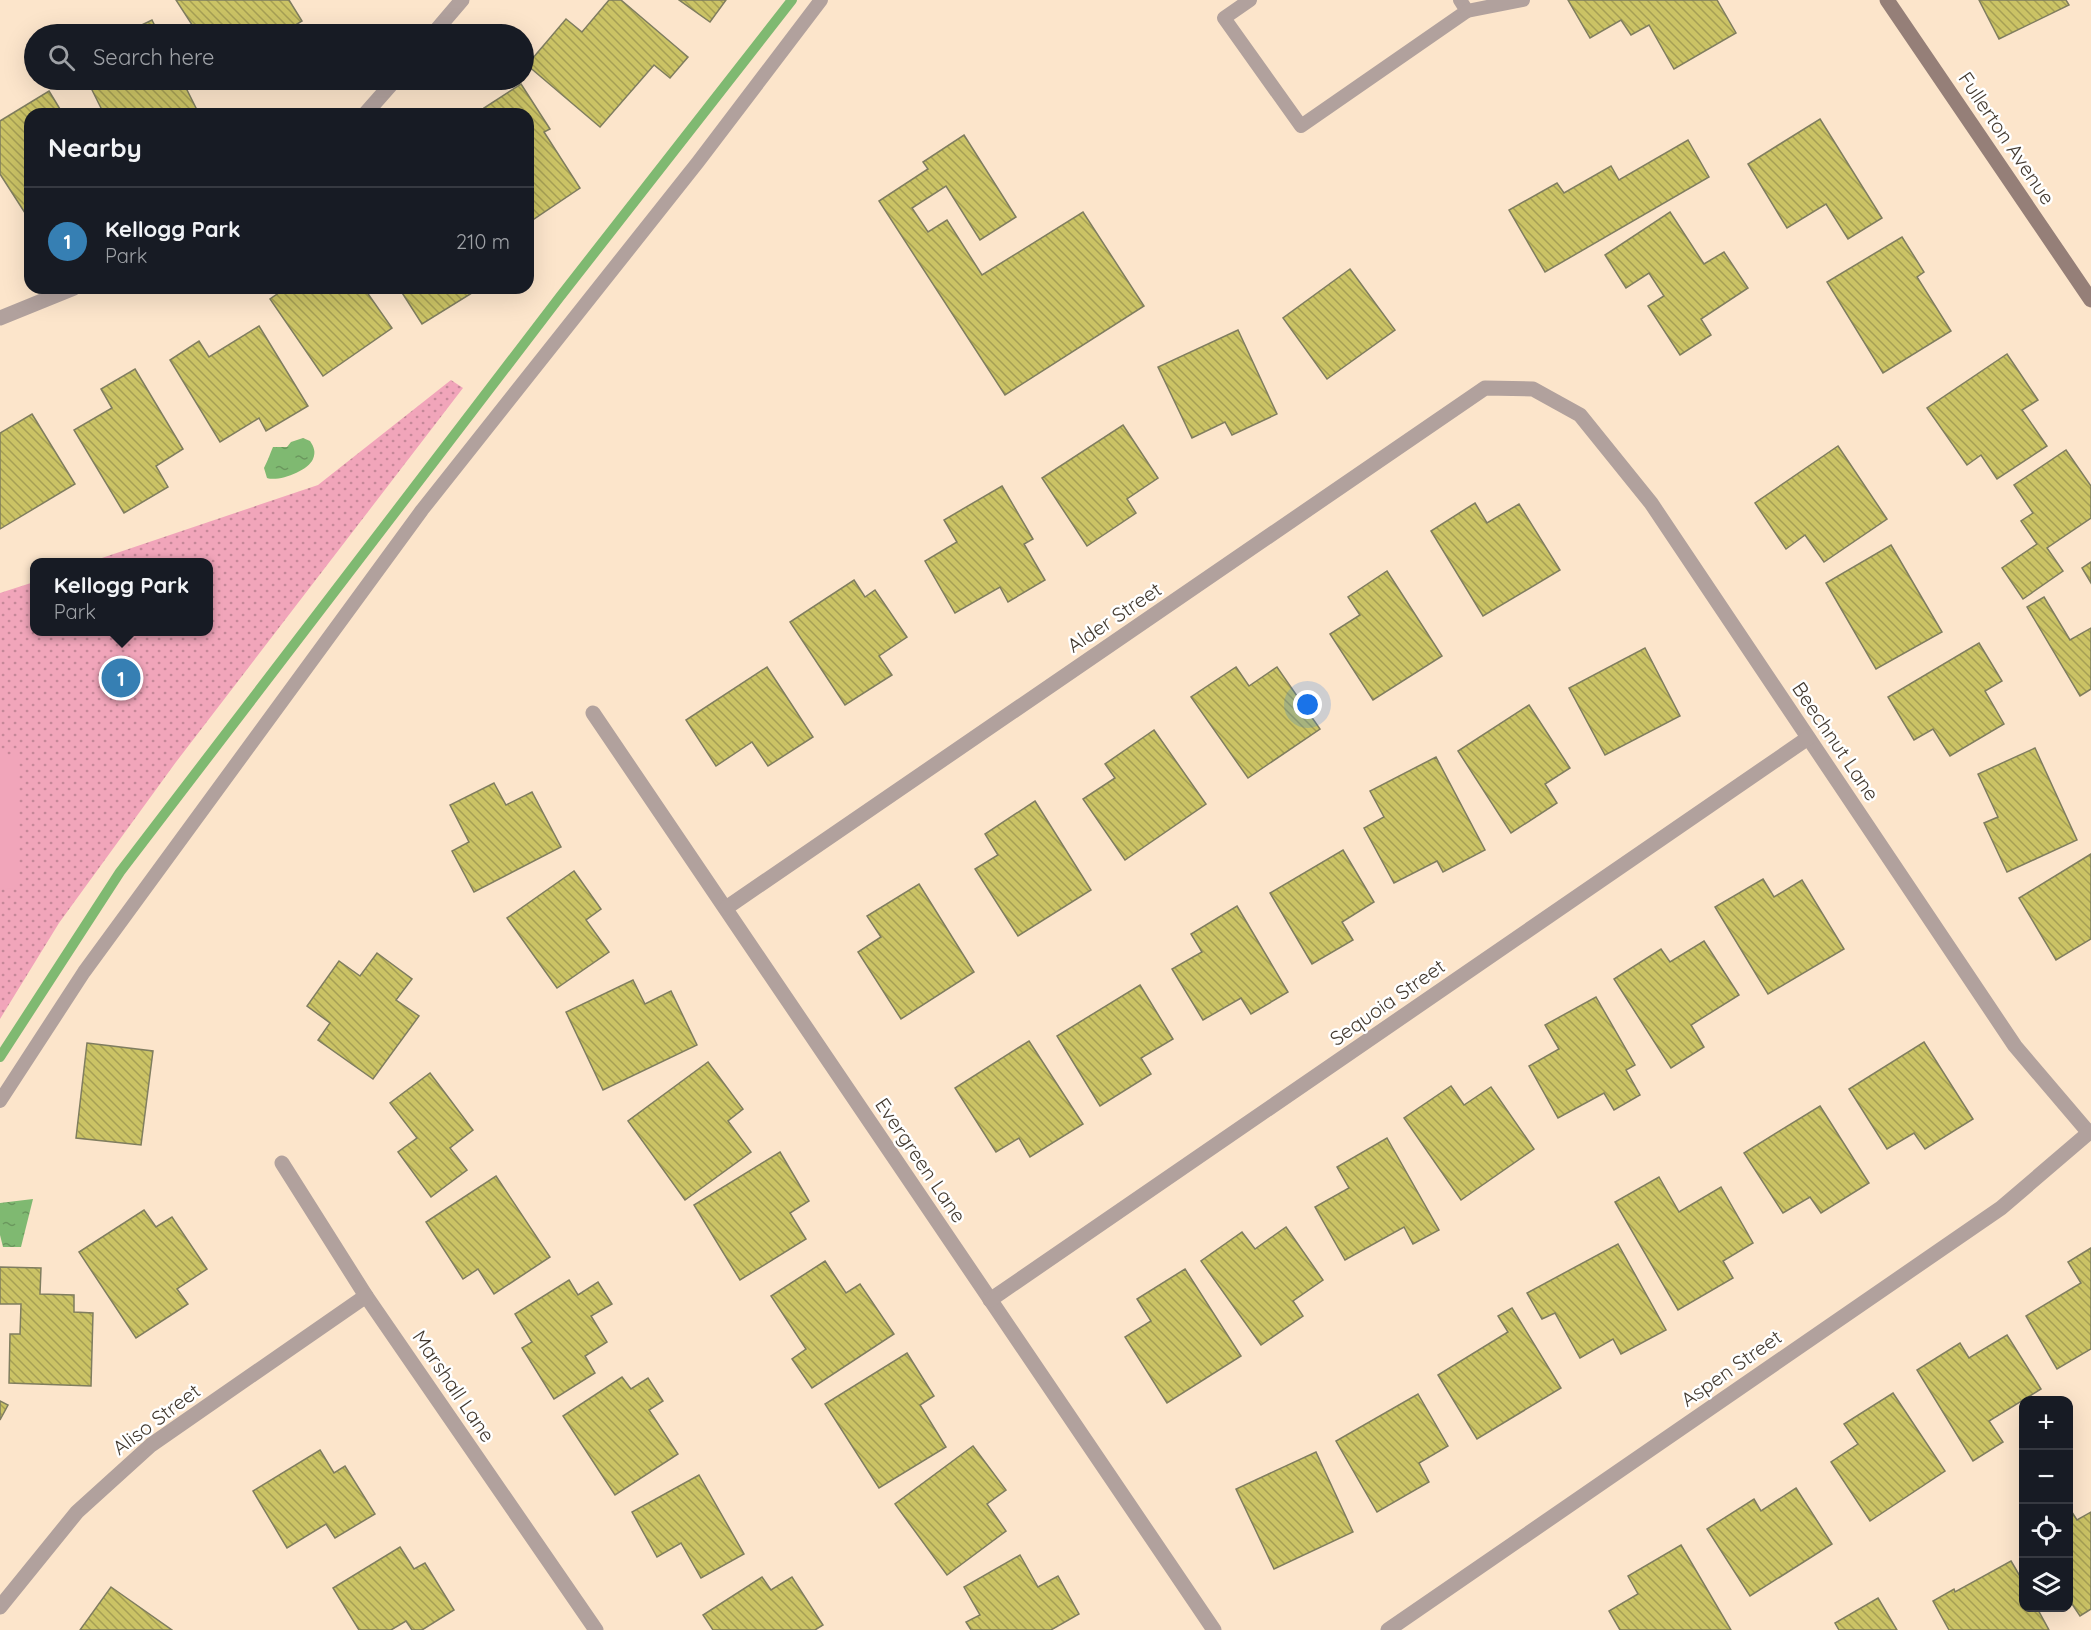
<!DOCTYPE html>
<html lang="en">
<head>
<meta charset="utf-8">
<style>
  body { margin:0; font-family:Quicksand,sans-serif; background:#242831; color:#f1f3f6 }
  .controls { position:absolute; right:18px; bottom:18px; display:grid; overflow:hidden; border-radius:12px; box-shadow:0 6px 24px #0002 }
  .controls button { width:54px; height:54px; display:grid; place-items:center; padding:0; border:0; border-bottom:2px solid #363941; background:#171b24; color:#f1f3f6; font:30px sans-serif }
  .you { position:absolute; left:1308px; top:705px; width:21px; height:21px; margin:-15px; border:4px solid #fff; border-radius:50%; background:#1a73e8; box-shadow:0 0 0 9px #1a73e833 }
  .badge { display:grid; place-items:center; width:39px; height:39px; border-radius:50%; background:#367fb3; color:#fff; font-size:20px; font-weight:700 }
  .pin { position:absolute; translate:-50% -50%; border:3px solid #fff; box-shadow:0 2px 6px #0006 }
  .popup { position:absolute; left:30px; top:558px; width:183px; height:78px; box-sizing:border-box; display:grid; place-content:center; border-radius:12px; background:#171b24; filter:drop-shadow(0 2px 4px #0005); font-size:20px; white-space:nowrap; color:#9ea1a6 }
  .popup b { font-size:22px; color:#f1f3f6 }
  .popup::after { content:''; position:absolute; left:50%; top:100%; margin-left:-12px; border:12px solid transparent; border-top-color:#171b24 }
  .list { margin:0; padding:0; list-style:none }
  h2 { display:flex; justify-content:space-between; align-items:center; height:78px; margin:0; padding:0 24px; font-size:26px }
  h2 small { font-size:20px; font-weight:400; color:#9ea1a6 }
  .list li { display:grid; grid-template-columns:39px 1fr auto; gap:18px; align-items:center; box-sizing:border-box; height:108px; padding:0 24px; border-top:2px solid #363941 }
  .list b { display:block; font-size:22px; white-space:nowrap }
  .list p { margin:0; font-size:20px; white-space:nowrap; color:#9ea1a6 }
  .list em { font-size:20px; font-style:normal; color:#9ea1a6 }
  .icon { flex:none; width:33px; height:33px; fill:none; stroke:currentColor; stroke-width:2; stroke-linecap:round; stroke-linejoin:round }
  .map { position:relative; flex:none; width:2091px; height:1630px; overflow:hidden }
  .search { position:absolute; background:#171b24; box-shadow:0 6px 24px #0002; left:24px; top:24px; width:510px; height:66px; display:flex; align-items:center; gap:15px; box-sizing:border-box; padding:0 21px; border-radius:33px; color:#9ea1a6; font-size:22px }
  .panel { position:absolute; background:#171b24; box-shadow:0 6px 24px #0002; left:24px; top:108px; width:510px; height:186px; border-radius:18px }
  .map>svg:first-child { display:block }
</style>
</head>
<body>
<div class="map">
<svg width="2091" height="1630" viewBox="0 0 2091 1630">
  <defs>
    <pattern id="park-dots" width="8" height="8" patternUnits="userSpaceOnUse" patternTransform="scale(1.5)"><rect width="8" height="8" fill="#f1a5ba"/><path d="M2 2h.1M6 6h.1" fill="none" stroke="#c58798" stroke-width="1.8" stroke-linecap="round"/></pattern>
    <pattern id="water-ripples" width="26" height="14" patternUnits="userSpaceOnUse" patternTransform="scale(1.5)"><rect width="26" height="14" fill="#7fb971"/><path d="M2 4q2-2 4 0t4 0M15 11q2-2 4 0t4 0" fill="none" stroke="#6a975d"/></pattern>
    <pattern id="building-back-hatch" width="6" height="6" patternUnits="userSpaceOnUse" patternTransform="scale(1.5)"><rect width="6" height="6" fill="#cbc365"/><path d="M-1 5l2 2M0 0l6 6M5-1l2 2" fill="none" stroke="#a69f54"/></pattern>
  </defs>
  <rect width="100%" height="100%" fill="#fce5cb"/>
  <polygon fill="url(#park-dots)" points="451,380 463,388 176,762 59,923 0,1019 0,593 34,582 34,632 208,632 208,562 90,562 318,485"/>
  <polygon fill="#f1a5ba" points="0,757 18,757 18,888 0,889"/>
  <g fill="url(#water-ripples)">
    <path d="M303 438 310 441C314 447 316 452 313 459 308 471 279 482 267 478L264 468C268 460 270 454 273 447H287L291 442Z"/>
    <polygon points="33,1199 21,1247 3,1247 0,1235 0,1203"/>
  </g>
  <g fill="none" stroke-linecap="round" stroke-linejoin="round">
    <polyline stroke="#7fb971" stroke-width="10" points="0,1057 120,872 559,298 792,0"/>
  </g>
  <g fill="url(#building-back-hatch)" stroke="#7f7d5f" stroke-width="1.5">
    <polygon points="176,0 289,0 302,21 281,34 198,34"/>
    <polygon points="609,0 621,0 688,57 670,78 654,65 600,127 527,65 566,19 582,32"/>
    <polygon points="679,0 726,0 710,22"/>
    <polygon points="1568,0 1717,0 1736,33 1674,69 1649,25 1631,35 1621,20 1590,38"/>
    <polygon points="1979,0 2066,0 2069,5 1999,39"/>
    <polygon points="152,20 159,34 123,34"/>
    <polygon points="104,80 182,80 199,114 104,114 90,86"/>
    <polygon points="225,80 248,80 232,89"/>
    <polygon points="521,84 550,129 544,132 580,188 528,223 528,114 488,114 484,108"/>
    <polygon points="49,91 63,114 30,114 30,210 25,213 0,174 0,121"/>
    <polygon points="1820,119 1882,218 1848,239 1826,204 1787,228 1748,164"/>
    <polygon points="964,135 1016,217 980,240 946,186 912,208 928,232 947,220 982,275 1083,212 1144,306 1005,395 879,201 928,169 923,162"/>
    <polygon points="1688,140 1709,177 1545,272 1509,210 1557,183 1564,193 1611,166 1619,180"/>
    <polygon points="1670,212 1704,264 1724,252 1748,288 1701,319 1711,335 1680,355 1648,306 1664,296 1649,273 1626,288 1605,255"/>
    <polygon points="1902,237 1924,272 1917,277 1951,331 1883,373 1827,282"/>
    <polygon points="1350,269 1395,330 1327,379 1283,318"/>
    <polygon points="286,288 306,288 309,293 317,288 364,288 392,328 323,376 270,299"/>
    <polygon points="399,288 480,288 422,324"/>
    <polygon points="259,326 308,406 266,431 259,418 220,442 170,360 199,341 209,357"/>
    <polygon points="1238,330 1277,414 1232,435 1225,422 1192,438 1158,367"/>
    <polygon points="2007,354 2038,400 2022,410 2047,446 1997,479 1981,455 1967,465 1927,408"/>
    <polygon points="135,369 183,449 156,466 168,487 124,513 74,430 112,408 101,389"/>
    <polygon points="32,414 75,484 0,529 0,433"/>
    <polygon points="1123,425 1158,478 1127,499 1136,513 1087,546 1042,478"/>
    <polygon points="1838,446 1887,519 1824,562 1805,535 1786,549 1755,503"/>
    <polygon points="2066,450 2091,486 2091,518 2047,548 2063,571 2023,599 2002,568 2037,544 2021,521 2033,513 2014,485"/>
    <polygon points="1002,486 1033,539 1024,544 1045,580 1008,602 1000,587 955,613 925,561 957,542 944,520"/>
    <polygon points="1475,503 1487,523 1519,504 1560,570 1483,616 1431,531"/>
    <polygon points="1891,545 1942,632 1876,669 1826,583"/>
    <polygon points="2091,562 2091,583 2082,568"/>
    <polygon points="1387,571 1442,656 1373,700 1330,634 1360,615 1348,597"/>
    <polygon points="854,580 865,597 875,590 907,637 879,656 892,675 845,705 790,622"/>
    <polygon points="2044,597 2070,640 2091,628 2091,689 2080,696 2027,607"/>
    <polygon points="1979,643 2002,681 1985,691 2004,724 1950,756 1933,729 1914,740 1888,697"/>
    <polygon points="1645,648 1680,716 1605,755 1569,688"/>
    <polygon points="767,667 813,737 768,766 752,742 716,766 686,720"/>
    <polygon points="1236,667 1249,686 1277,667 1320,729 1248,778 1191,697"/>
    <polygon points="1529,705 1570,768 1545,784 1557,803 1511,833 1458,751"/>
    <polygon points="1154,730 1206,804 1125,860 1083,799 1115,778 1105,764"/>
    <polygon points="2035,748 2077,840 2007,872 1984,823 1998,817 1978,774"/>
    <polygon points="1436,757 1485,850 1443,872 1437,861 1394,883 1364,828 1384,817 1370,791"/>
    <polygon points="494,783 506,805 532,792 561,847 474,892 452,851 469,842 450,805"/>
    <polygon points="1035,801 1091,890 1018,936 975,869 998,855 985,834"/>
    <polygon points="1343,850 1374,902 1342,922 1353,940 1312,964 1270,893"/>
    <polygon points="2091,854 2091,939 2056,960 2019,898"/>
    <polygon points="574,871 601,909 586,920 609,952 557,988 507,918"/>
    <polygon points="1763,879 1774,897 1802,880 1844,949 1768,994 1715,907"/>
    <polygon points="919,884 974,972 901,1019 858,952 881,937 867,916"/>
    <polygon points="1237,906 1288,992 1251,1014 1241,998 1203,1020 1172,969 1202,952 1191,934"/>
    <polygon points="1704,941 1739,995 1691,1025 1704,1047 1671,1068 1614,979 1661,949 1670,962"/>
    <polygon points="377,953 412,979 396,1000 419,1016 373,1079 318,1040 330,1023 307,1006 339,961 360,976"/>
    <polygon points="633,980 645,1004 671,991 697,1045 603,1090 566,1012"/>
    <polygon points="1140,985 1173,1039 1141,1058 1151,1074 1100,1106 1057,1036"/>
    <polygon points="1596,997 1635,1065 1626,1070 1640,1095 1614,1110 1604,1093 1558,1118 1529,1066 1559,1049 1545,1025"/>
    <polygon points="1029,1041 1083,1124 1030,1157 1019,1138 996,1152 955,1088"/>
    <polygon points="1924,1042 1973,1119 1925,1149 1914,1133 1887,1149 1849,1089"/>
    <polygon points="87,1043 153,1051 141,1145 76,1138"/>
    <polygon points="708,1062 743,1109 728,1121 751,1152 685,1200 628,1121"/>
    <polygon points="430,1073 473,1130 450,1148 467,1170 431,1197 398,1152 417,1138 390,1103"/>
    <polygon points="1451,1086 1464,1105 1491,1087 1534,1149 1461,1200 1404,1118"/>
    <polygon points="1820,1106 1869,1183 1821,1213 1810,1197 1783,1213 1744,1153"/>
    <polygon points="1387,1138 1439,1230 1413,1244 1404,1227 1345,1260 1315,1207 1349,1188 1337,1167"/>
    <polygon points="780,1152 809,1201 790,1213 806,1239 740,1280 694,1205"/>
    <polygon points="496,1176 550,1257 494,1294 478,1269 463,1279 426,1222"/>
    <polygon points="1659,1177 1679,1212 1721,1187 1753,1243 1723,1261 1733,1278 1678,1310 1615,1202"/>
    <polygon points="144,1210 156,1227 172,1217 207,1269 177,1289 188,1304 136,1338 79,1252"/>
    <polygon points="1286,1227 1323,1280 1293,1301 1303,1316 1261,1345 1201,1261 1242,1232 1255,1249"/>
    <polygon points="1618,1244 1666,1330 1621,1354 1613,1339 1580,1358 1555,1313 1542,1319 1527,1293"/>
    <polygon points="2091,1248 2091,1349 2057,1369 2026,1316 2081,1283 2068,1262"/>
    <polygon points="825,1261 846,1293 860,1284 894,1334 812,1388 792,1359 806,1349 771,1296"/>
    <polygon points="0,1267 41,1268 40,1294 74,1295 74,1312 93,1313 91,1386 9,1383 10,1334 20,1334 21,1304 0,1304"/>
    <polygon points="1185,1269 1241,1356 1167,1403 1125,1337 1151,1321 1137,1299"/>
    <polygon points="569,1280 578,1295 598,1282 612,1304 591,1316 607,1342 585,1356 595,1373 554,1399 522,1348 532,1342 515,1314"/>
    <polygon points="1512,1308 1561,1388 1477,1439 1438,1375 1508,1332 1498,1316"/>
    <polygon points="2007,1335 2041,1389 1989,1421 2003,1442 1973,1461 1917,1370 1960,1343 1969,1358"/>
    <polygon points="907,1353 934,1396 920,1405 946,1447 879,1488 825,1404"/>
    <polygon points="622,1377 631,1389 648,1378 663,1401 649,1410 678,1454 615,1495 563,1416"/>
    <polygon points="1893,1393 1945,1471 1870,1521 1831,1462 1858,1444 1844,1424"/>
    <polygon points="1418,1394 1448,1446 1419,1463 1429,1482 1377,1512 1336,1441"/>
    <polygon points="0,1401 8,1405 0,1420"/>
    <polygon points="973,1446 1006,1490 987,1504 1006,1531 947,1575 895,1504"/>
    <polygon points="320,1450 334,1473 345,1466 375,1514 335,1538 326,1524 287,1548 253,1491"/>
    <polygon points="1316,1452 1353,1532 1274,1569 1236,1489"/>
    <polygon points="699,1475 744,1554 701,1578 681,1543 657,1557 632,1512"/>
    <polygon points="1796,1488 1832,1544 1750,1596 1707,1529 1754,1499 1761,1511"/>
    <polygon points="2068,1506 2077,1520 2091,1512 2091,1609 2080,1616 2068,1598"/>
    <polygon points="1681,1545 1731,1630 1620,1630 1609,1611 1638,1594 1628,1576"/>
    <polygon points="400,1547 414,1569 425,1563 454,1610 422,1630 412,1630 406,1621 391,1630 359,1630 333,1588"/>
    <polygon points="1020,1555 1038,1587 1058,1576 1079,1614 1051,1630 971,1630 966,1622 980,1615 964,1587"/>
    <polygon points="2011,1561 2024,1583 2024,1608 2037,1608 2049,1630 1949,1630 1933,1601 1954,1589 1955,1592"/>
    <polygon points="762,1577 771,1590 792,1577 823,1625 815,1630 713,1630 703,1615"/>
    <polygon points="111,1587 172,1630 80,1630"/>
    <polygon points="1878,1598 1897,1630 1839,1630 1835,1623"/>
  </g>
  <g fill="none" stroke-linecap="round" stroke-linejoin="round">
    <g stroke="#b1a19d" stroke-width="14">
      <polyline points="1250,0 1224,18 1301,126 1467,11 1460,0"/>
      <polyline points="1467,11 1523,0"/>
      <polyline points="0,1101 84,972 422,510 698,162 821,0"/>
    </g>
    <g stroke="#b1a19d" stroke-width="15">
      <polyline points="433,34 462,0"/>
      <polyline points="365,114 395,80"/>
      <polyline points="0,318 74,288"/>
      <polyline points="593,713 1214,1630"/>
      <polyline points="726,908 1485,388 1533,389 1580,415 1651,503 2015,1046 2089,1133"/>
      <polyline points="282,1163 366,1296 596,1630"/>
      <polyline points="990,1300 1808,738"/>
      <polyline points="0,1607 77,1512 151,1445 366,1296"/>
      <polyline points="1388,1630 2001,1208 2091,1131"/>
    </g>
    <polyline stroke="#957f78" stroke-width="15" points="1887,0 2091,300"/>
  </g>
  <g text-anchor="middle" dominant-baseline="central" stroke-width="5" stroke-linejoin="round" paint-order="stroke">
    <g font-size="20" fill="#433a30" stroke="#fff">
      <text transform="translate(2007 138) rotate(56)">Fullerton Avenue</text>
      <text transform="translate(1114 617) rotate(-34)">Alder Street</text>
      <text transform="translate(1836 741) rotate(56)">Beechnut Lane</text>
      <text transform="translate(1387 1002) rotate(-35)">Sequoia Street</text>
      <text transform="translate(921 1160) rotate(56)">Evergreen Lane</text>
      <text transform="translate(1731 1368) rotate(-35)">Aspen Street</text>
      <text transform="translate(454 1386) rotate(56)">Marshall Lane</text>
      <text transform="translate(156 1419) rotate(-37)">Aliso Street</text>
    </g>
  </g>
</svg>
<div class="controls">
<button>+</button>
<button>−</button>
<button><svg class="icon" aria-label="locate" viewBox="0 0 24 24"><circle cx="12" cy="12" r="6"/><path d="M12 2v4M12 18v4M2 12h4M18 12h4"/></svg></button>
<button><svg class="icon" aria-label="layers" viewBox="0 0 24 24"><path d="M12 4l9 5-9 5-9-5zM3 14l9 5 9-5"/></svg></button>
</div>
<div class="you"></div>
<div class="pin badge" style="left:121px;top:678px">1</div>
<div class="popup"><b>Kellogg Park</b>Park</div>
<div class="search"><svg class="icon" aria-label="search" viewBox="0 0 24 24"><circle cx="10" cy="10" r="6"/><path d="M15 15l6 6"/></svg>Search here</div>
<section class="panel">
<h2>Nearby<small></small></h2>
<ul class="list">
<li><span class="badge">1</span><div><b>Kellogg Park</b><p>Park</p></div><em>210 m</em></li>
</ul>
</section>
</div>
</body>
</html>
